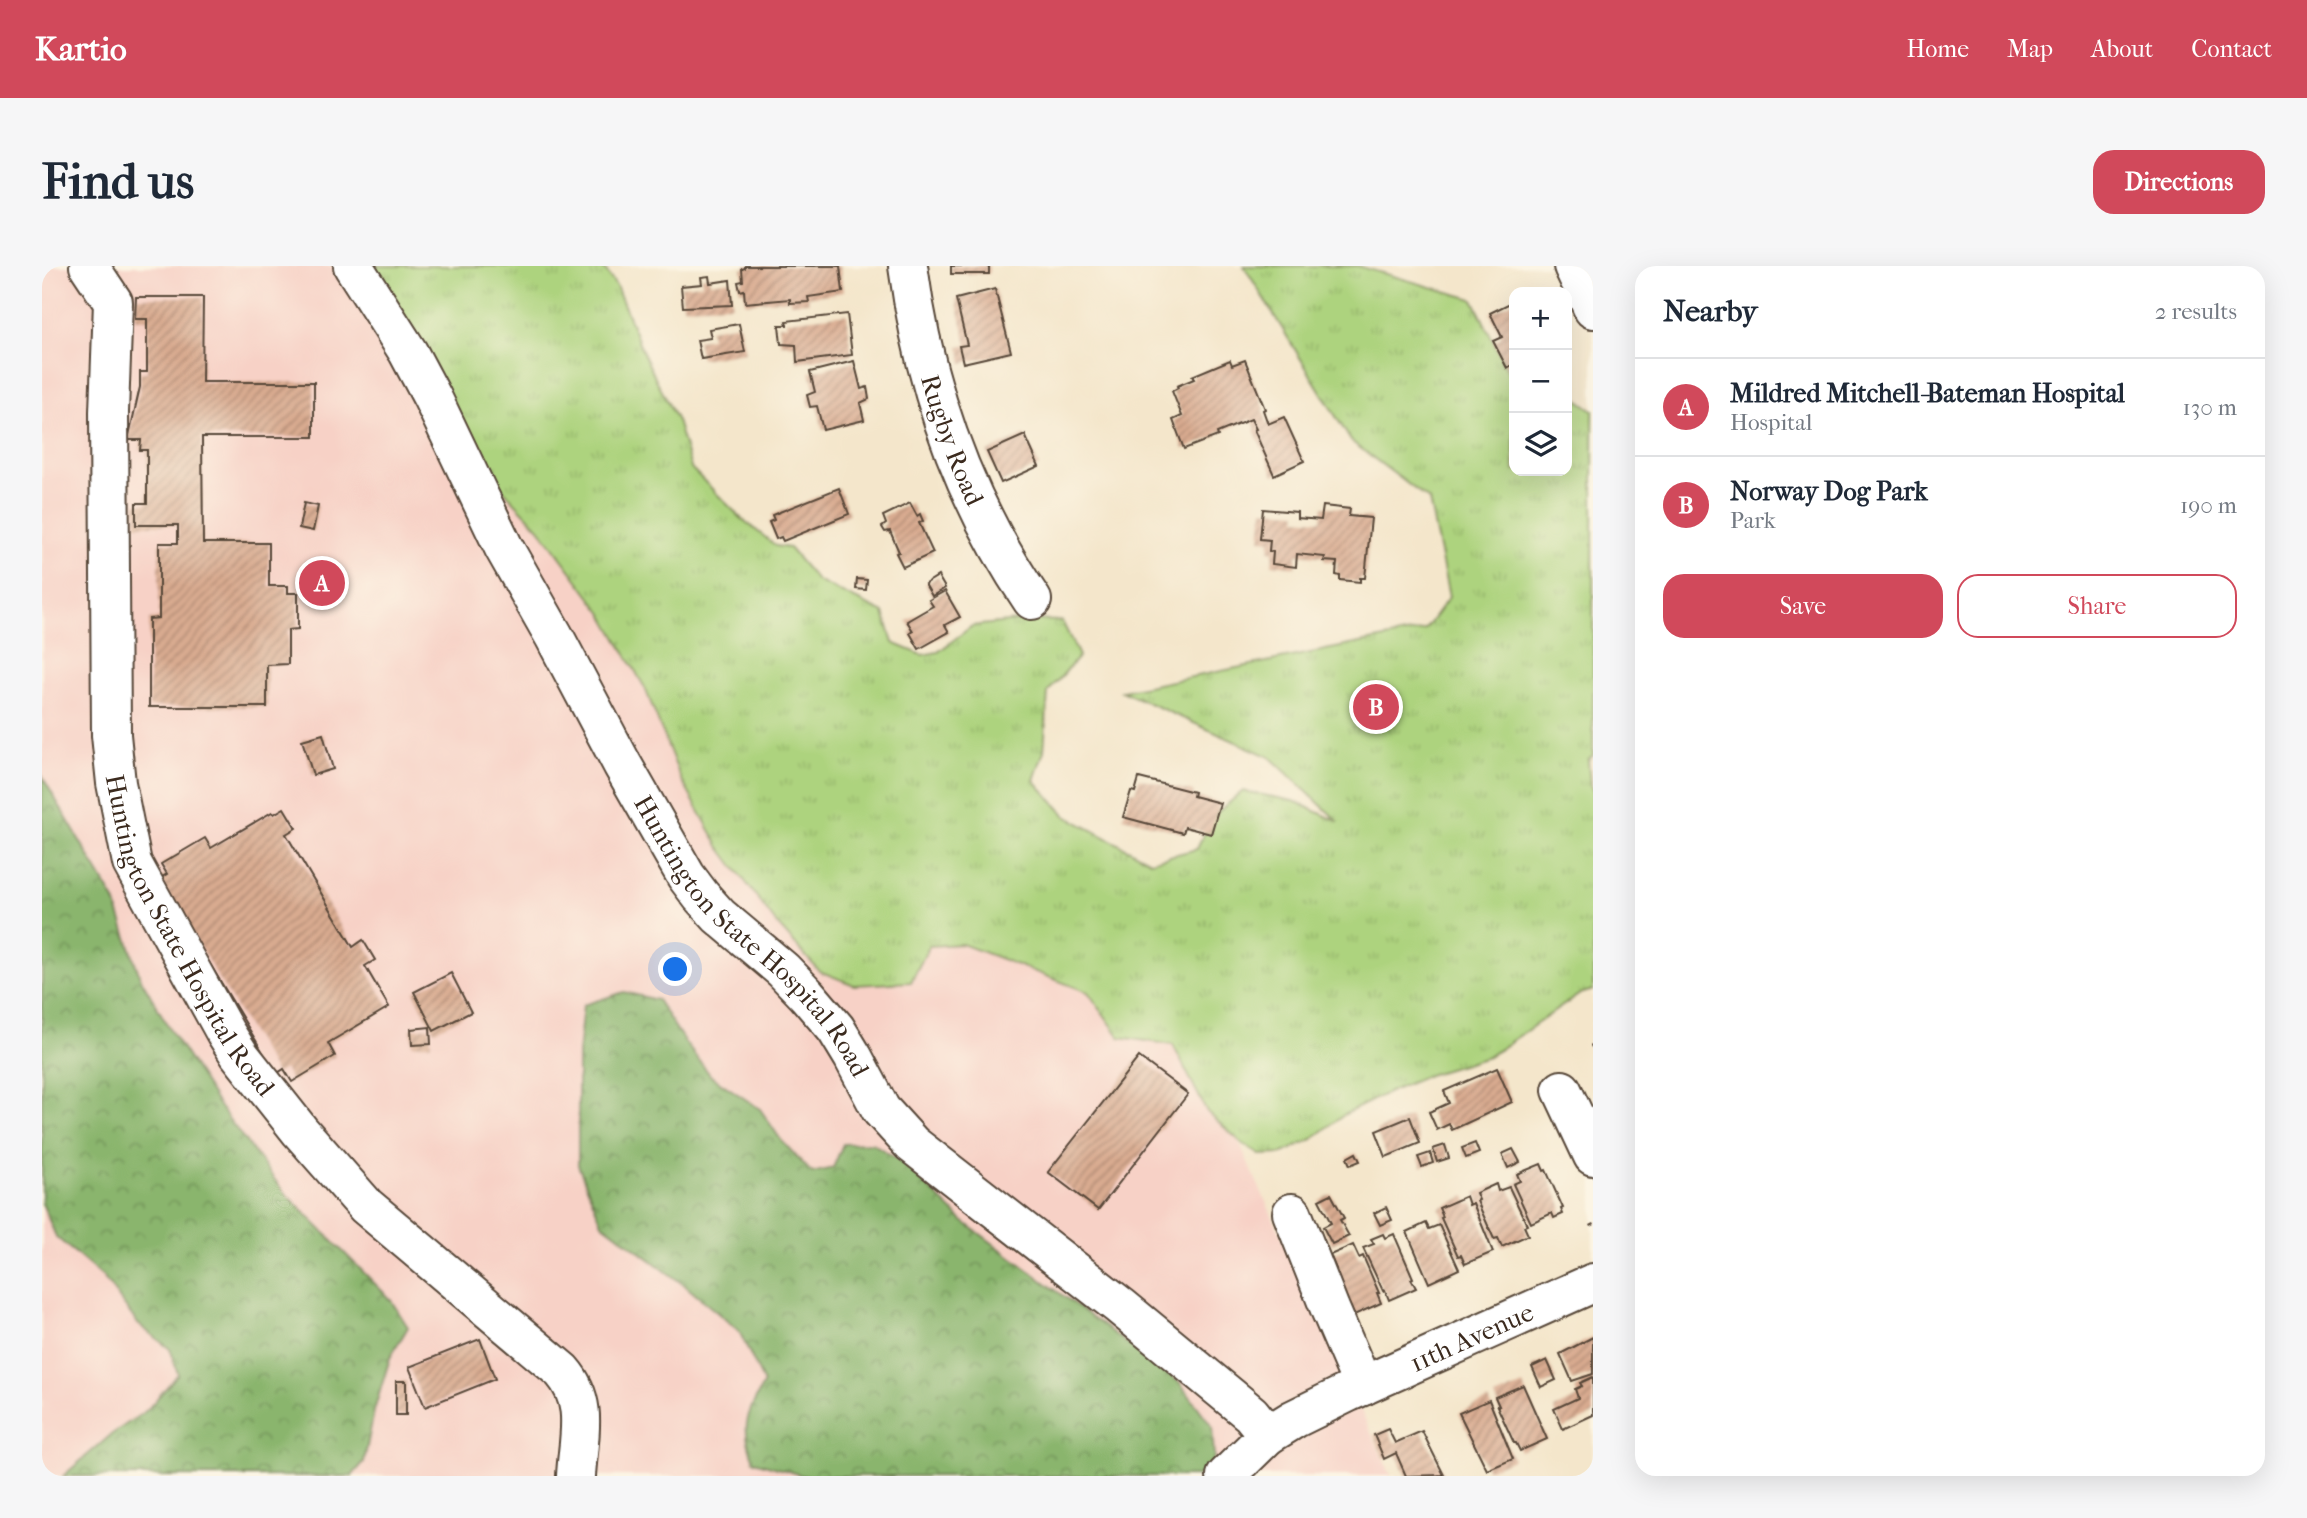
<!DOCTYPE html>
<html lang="en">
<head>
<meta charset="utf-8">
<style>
  body { margin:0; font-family:"IM FELL French Canon",serif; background:#f6f6f7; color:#1f2937 }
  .controls { position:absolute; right:21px; top:21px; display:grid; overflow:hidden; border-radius:14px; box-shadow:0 7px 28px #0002 }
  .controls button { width:63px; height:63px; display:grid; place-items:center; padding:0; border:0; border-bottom:2px solid #e0e1e3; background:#fff; color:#1f2937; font:35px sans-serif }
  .you { position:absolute; left:634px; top:704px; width:24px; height:24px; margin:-18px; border:5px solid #fff; border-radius:50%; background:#1a73e8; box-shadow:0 0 0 10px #1a73e833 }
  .badge { display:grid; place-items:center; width:46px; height:46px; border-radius:50%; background:#d1495b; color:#fff; font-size:23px; font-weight:700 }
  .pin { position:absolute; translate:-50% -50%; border:4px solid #fff; box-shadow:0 2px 7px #0006 }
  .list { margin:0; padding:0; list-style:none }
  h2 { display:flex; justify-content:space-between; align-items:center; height:91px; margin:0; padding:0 28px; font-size:30px }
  h2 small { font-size:23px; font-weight:400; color:#747a83 }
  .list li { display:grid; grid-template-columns:46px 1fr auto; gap:21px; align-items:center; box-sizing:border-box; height:98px; padding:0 28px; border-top:2px solid #e0e1e3 }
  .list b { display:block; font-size:26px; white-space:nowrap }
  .list p { margin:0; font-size:23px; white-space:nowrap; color:#747a83 }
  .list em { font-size:23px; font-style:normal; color:#747a83 }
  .actions { display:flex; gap:14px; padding:21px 28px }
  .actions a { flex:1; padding:16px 0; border:2px solid #d1495b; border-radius:21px; text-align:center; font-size:24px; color:#d1495b }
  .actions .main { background:#d1495b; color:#fff }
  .icon { flex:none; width:38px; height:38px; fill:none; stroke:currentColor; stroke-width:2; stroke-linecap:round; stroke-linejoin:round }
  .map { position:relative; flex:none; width:1551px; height:1210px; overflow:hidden; border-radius:21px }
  header { display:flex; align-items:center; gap:42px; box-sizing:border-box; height:98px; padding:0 35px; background:#d1495b; color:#fff }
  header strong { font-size:33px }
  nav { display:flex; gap:38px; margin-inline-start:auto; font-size:24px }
  .intro { display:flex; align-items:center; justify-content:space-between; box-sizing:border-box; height:168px; padding:0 42px }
  h1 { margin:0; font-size:49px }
  .button { padding:18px 32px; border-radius:21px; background:#d1495b; color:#fff; font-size:24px; font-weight:700 }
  main { display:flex; gap:42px; padding:0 42px }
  aside { flex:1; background:#fff; border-radius:21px; box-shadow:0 7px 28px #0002 }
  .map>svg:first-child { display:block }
</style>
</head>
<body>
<header>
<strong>Kartio</strong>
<nav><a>Home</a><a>Map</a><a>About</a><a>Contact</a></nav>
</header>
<div class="intro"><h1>Find us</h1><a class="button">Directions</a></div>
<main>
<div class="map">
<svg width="1551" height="1210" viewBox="0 0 1551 1210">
  <defs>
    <pattern id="grass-tufts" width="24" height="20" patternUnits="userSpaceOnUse" patternTransform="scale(1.75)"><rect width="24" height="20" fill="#add37e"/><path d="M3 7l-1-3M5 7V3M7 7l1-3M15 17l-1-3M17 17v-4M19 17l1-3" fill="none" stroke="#96b56c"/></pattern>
    <pattern id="forest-crowns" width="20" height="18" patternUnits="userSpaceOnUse" patternTransform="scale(1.75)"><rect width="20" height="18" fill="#8ab56d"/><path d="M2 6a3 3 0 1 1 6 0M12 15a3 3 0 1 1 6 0" fill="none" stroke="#729359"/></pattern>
    <pattern id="building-hatch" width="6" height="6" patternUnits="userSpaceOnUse" patternTransform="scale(1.75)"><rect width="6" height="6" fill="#d9ab90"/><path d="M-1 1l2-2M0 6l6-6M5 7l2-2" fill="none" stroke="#b18b75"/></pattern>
  </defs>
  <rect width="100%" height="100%" fill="#fcf5e5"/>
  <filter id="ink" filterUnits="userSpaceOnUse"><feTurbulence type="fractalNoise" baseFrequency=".0143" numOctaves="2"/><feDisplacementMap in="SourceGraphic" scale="14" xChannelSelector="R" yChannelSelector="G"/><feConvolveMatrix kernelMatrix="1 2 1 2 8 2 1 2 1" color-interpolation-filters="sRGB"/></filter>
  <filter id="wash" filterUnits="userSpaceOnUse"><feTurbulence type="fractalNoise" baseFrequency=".00686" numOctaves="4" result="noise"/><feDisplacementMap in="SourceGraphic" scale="28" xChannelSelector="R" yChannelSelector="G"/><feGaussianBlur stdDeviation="1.57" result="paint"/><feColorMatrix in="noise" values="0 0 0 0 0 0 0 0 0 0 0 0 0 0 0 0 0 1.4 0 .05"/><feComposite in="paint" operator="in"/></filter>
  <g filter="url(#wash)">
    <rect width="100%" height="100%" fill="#f4e6cb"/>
    <polygon fill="#f7d1c6" points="0,0 375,0 876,634 1089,640 1349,1210 0,1210"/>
    <polygon fill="url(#grass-tufts)" stroke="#747e4e" stroke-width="2" points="329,0 560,0 574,20 602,89 635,155 649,202 699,252 734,280 747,282 775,315 842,347 851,377 880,389 896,386 930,360 984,354 1020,355 1037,390 1006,426 1002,485 992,514 1024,550 1108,595 1155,583 1170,551 1201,525 1252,535 1297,556 1228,491 1080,425 1383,364 1407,331 1387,234 1309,175 1202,0 1316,0 1431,33 1472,118 1472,205 1525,205 1525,135 1535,133 1551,144 1551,489 1546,494 1548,520 1551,525 1551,724 1538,728 1446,791 1386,809 1347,826 1303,848 1269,874 1239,888 1218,889 1200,877 1165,846 1131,779 1078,771 1046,726 920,678 887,680 869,716 812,719 777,705 734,657 677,580 639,513 603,422 561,348 497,262 444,206"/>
    <g fill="url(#forest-crowns)" stroke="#627046" stroke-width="2">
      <polygon points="0,510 73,635 98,711 130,767 177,840 242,926 348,1033 366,1061 348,1092 332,1145 322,1196 310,1210 21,1210 70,1168 105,1144 136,1108 128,1083 96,1058 61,1011 14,971 0,937"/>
      <path d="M582 726 615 734 644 778 669 810 718 843 739 874 770 907 791 902 801 878 830 877 860 896 921 955 1138 1117 1170 1160 1172 1190 1167 1210H762L712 1195C698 1159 705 1149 722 1117L697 1065 646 1022 560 957 536 899V788L541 739Z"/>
    </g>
    <g id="blocks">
      <g fill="url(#building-hatch)">
        <polygon points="703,0 798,0 801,26 766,31 767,36 748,37 748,33 703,37 702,24 698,25 696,16 701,15 700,3 703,2"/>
        <rect x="909" y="0" width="38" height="8"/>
        <polygon points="667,10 668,17 688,14 690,39 641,41 639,20 660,18 659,11"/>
        <polygon points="953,23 969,86 921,97 917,80 925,79 914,33"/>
        <polygon points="94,31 161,31 160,116 272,116 272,171 160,171 161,277 227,277 227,320 246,320 246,327 256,327 256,363 246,364 246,398 225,399 225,441 107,441 107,353 117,352 117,277 136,277 136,259 94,259 94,237 105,237 105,184 98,184 99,174 86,174 98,121 98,106 105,106 105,53 93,53"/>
        <polygon points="1472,35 1472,98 1465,102 1451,75 1460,71 1448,47"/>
        <polygon points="805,48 810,89 755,96 754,79 739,78 737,59 745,59 744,55"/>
        <polygon points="697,58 703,86 659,93 655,74 669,72 667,63"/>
        <polygon points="1188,94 1190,99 1203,94 1223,143 1221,144 1226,158 1242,151 1262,195 1232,209 1212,164 1214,163 1209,153 1175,167 1176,170 1142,183 1131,154 1140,150 1130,125 1136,122 1135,120 1152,113 1150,110"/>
        <polygon points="812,95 819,123 825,121 827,133 818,137 822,154 781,164 775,140 768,141 765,129 773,126 768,106"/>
        <polygon points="983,169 997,200 959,217 945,186"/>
        <polygon points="797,222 807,248 741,275 739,271 734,273 727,256 732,254 730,249"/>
        <polygon points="262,237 276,240 271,265 257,262"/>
        <polygon points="868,237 875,250 878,248 881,255 877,257 891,287 861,301 854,287 857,286 848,265 843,266 840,261 844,258 841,250"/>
        <polygon points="1281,240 1308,243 1307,250 1329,252 1323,312 1318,312 1318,316 1298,314 1298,310 1294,309 1295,296 1282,295 1283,291 1255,288 1254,301 1230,298 1231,286 1227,285 1228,274 1218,273 1221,243 1255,246 1255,252 1279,254"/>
        <polygon points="896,310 903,322 890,330 883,318"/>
        <polygon points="815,313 825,314 824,324 814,323"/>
        <polygon points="903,325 918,351 903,359 907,366 877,383 868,367 871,365 865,355 891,340 887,334"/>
        <polygon points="281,468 291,503 271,509 260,474"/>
        <polygon points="1097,512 1152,526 1151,530 1178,537 1169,568 1143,561 1141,567 1081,551 1089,525 1093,526"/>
        <polygon points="242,542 254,562 244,568 311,681 321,674 333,694 323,700 347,741 286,777 293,790 250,816 242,803 234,808 117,613 125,608 119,598 163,572 169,582 230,546 232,548"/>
        <polygon points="409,707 429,746 392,765 372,726"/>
        <polygon points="388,761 389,778 370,779 369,763"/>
        <polygon points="1097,791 1146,828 1056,944 1006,906"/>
        <polygon points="1455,802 1470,836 1410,864 1407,858 1395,864 1387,846 1407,837 1402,825"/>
        <polygon points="1368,851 1378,877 1344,891 1334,865"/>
        <polygon points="1433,877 1437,887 1424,892 1420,882"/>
        <polygon points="1403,879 1407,892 1395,896 1391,883"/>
        <polygon points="1471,883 1478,896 1466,902 1460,888"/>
        <polygon points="1314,887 1318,895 1308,899 1305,892"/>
        <polygon points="1388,887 1391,897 1380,901 1376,891"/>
        <polygon points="1499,898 1502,905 1504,904 1521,942 1519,943 1521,948 1512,952 1510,947 1489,957 1471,918 1478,915 1475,908"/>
        <polygon points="1454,918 1456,925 1467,921 1485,959 1482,960 1486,969 1460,981 1456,972 1452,973 1435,935 1437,934 1434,927"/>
        <polygon points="1289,928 1302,952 1298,954 1307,970 1290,978 1281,961 1289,957 1277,934"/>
        <polygon points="1424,930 1427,939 1431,937 1451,986 1423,998 1419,989 1416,990 1399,952 1401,951 1397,942"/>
        <polygon points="1344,941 1350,954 1338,959 1332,947"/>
        <polygon points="1384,957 1387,963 1397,959 1417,1003 1387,1017 1365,966"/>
        <polygon points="1341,968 1343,972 1352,968 1371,1012 1369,1013 1374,1022 1347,1034 1343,1024 1341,1025 1321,982 1332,978 1329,973"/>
        <polygon points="1311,979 1317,992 1321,990 1337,1027 1335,1027 1339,1037 1312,1049 1308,1040 1305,1041 1289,1004 1294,1003 1288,989"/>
        <polygon points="1551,1071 1551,1108 1530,1115 1518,1088"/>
        <polygon points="438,1073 453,1113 383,1141 367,1101"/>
        <polygon points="1505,1094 1514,1114 1499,1121 1490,1101"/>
        <polygon points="1551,1111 1551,1149 1521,1163 1512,1143 1536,1132 1533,1123 1540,1120 1538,1117"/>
        <rect x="354" y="1115" width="10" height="34"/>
        <polygon points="1481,1119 1505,1173 1478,1185 1474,1177 1472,1177 1455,1140 1457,1140 1453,1131"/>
        <polygon points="1447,1134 1471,1193 1445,1204 1417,1147"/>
        <polygon points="1346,1163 1353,1177 1380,1165 1402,1209 1364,1210 1354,1187 1342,1193 1332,1169"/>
      </g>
    </g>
  </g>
  <g filter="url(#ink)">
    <use href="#blocks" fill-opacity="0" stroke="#574638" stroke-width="2"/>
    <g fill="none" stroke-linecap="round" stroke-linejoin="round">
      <g stroke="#574638" stroke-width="42">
        <g id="minor">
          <path id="s1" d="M47 0 71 36 67 146 69 469 74 517 90 597 183 766 197 788 258 865 324 940 520 1105C548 1137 536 1171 534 1210"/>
          <path id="s2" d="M311 0 366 86 390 131 462 282 512 370 580 498 644 610 659 630 677 650 741 704 765 729 794 763 811 791 839 844 870 878 1078 1040 1209 1148 1226 1169 1184 1210"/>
          <path id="s3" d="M866 0C882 121 921 233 990 334"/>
          <polyline points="1531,0 1551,43"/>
          <polyline points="1520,824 1551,890"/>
          <polyline points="1250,947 1288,1043 1321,1120"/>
          <path id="s4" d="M1226 1169 1252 1153 1307 1126 1551 1017"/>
        </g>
      </g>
      <g stroke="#574638" stroke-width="4.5" stroke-dasharray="5 5" stroke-linecap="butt">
        <polyline points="1550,778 1551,781"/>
        <polyline points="1550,958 1551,960"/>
      </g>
      <use href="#minor" stroke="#fff" stroke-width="38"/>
    </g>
  </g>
  <g text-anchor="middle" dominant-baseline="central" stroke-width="6" stroke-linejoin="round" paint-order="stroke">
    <g font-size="26" fill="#3b2a1e" stroke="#fcf5e5">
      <text stroke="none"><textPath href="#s3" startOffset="180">Rugby Road</textPath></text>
      <text stroke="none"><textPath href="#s1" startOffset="695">Huntington State Hospital Road</textPath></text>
      <text stroke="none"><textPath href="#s2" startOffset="784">Huntington State Hospital Road</textPath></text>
      <text stroke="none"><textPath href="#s4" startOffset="226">11th Avenue</textPath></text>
    </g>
  </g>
</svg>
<div class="controls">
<button>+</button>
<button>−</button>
<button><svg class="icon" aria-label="layers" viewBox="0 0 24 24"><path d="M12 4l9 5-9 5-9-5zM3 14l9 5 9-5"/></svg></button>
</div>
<div class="you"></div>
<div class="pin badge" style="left:280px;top:317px">A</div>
<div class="pin badge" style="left:1334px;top:441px">B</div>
</div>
<aside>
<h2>Nearby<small>2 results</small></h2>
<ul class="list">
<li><span class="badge">A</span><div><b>Mildred Mitchell-Bateman Hospital</b><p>Hospital</p></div><em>130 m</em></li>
<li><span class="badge">B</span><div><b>Norway Dog Park</b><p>Park</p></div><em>190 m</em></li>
</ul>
<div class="actions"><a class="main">Save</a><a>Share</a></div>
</aside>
</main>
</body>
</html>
